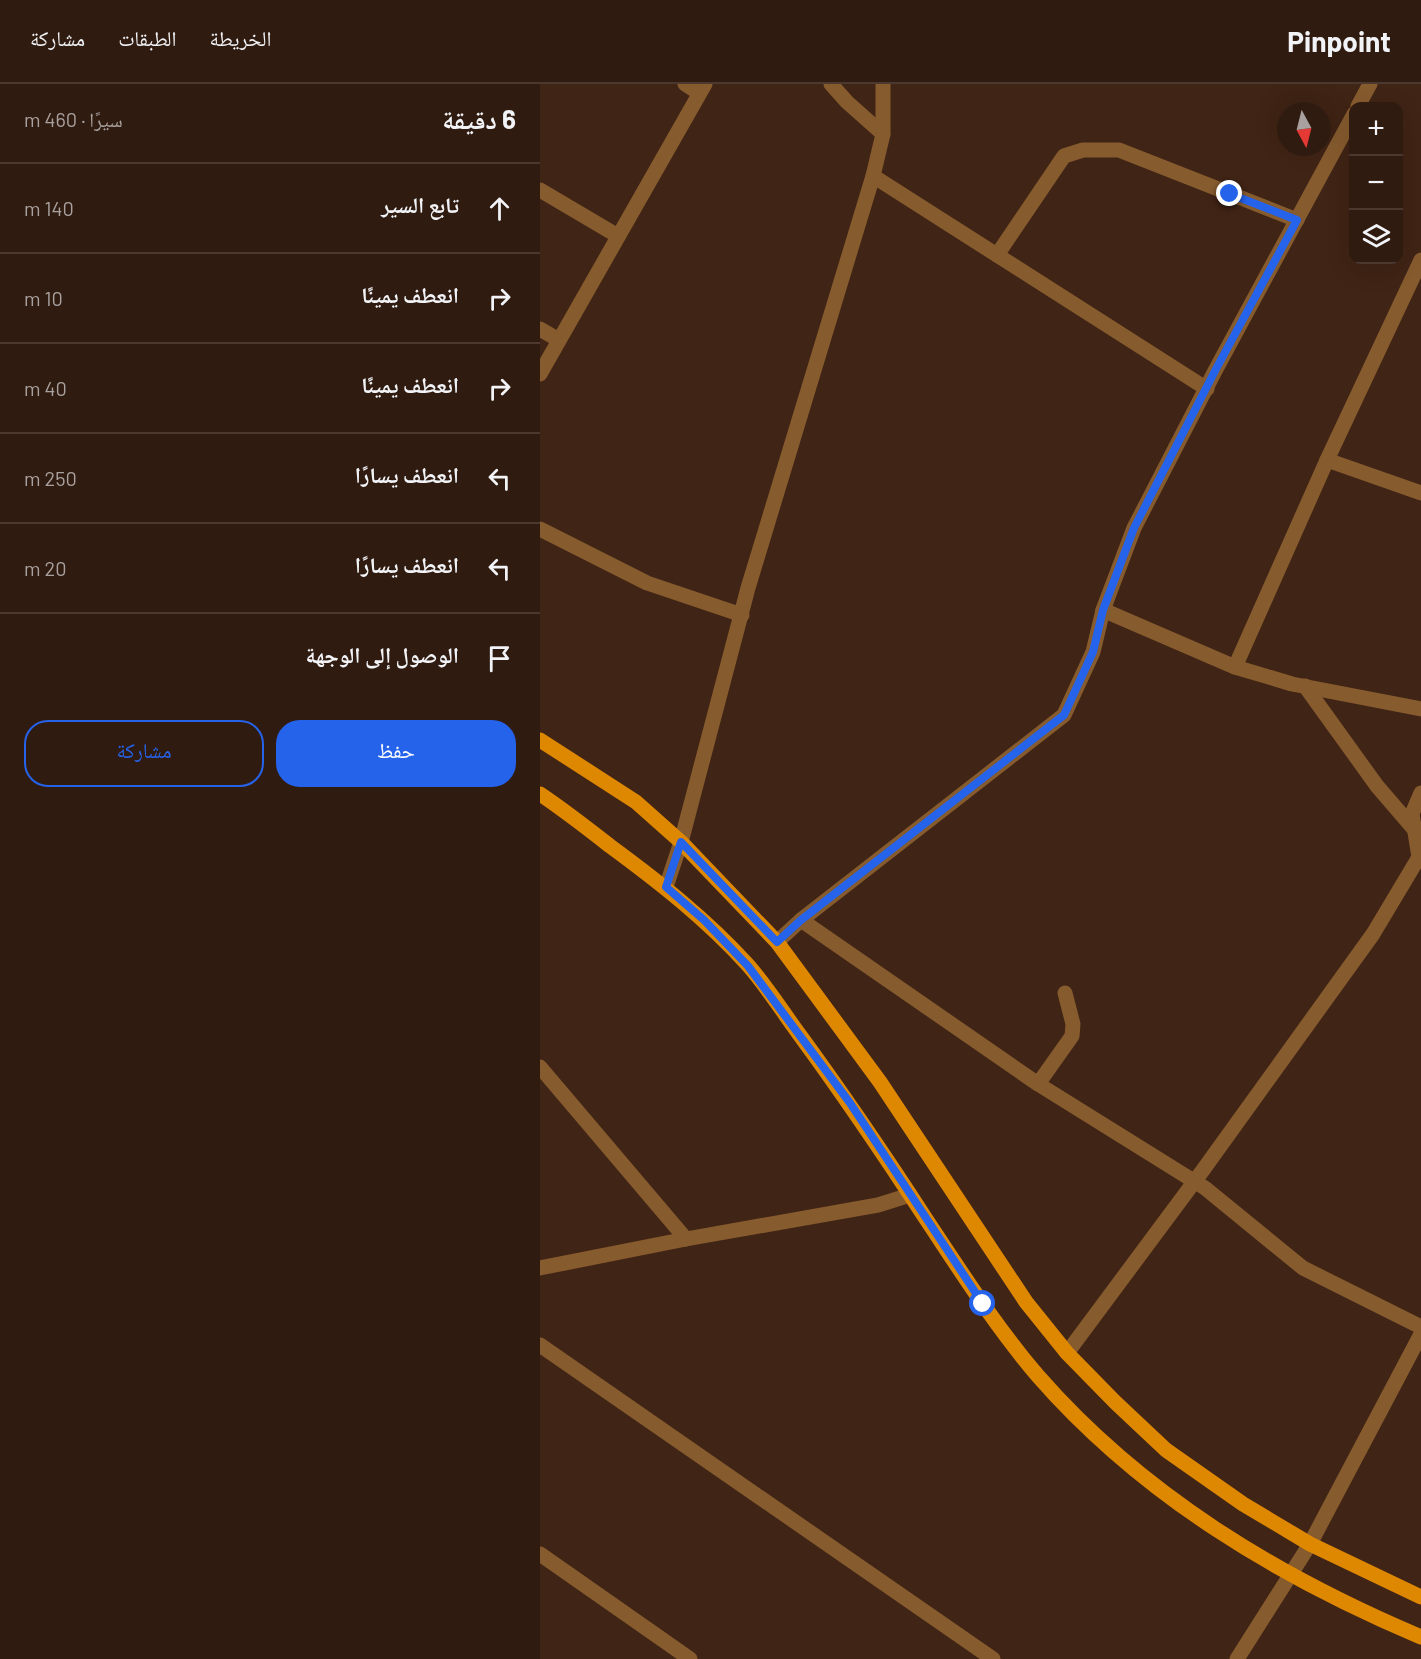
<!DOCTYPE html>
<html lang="ar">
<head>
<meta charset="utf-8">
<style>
  body { margin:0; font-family:Barlow,"Noto Naskh Arabic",sans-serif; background:#3c281e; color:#f1f3f6; direction:rtl }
  .controls { position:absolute; right:18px; top:18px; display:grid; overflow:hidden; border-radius:12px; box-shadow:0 6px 24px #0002 }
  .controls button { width:54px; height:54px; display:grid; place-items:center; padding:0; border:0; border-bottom:2px solid #4b3930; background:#301b10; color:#f1f3f6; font:30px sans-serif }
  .compass { position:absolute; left:737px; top:18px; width:54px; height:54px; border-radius:50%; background:#301b10; box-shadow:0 6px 24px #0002; rotate:173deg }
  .stop { position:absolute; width:18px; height:18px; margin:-14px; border:4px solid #2563eb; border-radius:50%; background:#fff }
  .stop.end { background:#2563eb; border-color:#fff; box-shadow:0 2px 6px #0008 }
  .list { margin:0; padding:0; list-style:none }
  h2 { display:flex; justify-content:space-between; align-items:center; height:78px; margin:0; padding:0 24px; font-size:26px }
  h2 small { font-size:20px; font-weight:400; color:#a8a19f }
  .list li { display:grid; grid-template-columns:39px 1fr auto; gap:18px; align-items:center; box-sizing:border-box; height:90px; padding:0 24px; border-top:2px solid #4b3930 }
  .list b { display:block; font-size:22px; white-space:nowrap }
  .list em { font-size:20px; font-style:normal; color:#a8a19f }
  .actions { display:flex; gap:12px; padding:18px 24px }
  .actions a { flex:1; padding:14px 0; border:2px solid #2563eb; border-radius:24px; text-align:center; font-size:21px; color:#2563eb }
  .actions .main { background:#2563eb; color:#fff }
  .icon { flex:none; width:33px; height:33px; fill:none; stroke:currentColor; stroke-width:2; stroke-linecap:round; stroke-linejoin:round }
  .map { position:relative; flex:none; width:881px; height:1575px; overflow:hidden; direction:ltr }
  header { display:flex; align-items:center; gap:36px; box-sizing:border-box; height:84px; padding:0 30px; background:#301b10; border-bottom:2px solid #4b3930 }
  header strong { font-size:28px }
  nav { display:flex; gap:33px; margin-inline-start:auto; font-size:21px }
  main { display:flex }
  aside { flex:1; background:#301b10 }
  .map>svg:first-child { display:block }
</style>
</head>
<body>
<header>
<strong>Pinpoint</strong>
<nav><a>الخريطة</a><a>الطبقات</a><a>مشاركة</a></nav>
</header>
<main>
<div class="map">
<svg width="881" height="1575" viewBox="0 0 881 1575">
  <rect width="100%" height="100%" fill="#402415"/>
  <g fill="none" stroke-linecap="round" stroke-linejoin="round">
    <g stroke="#865b2e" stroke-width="15">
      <polyline points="145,0 159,9"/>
      <polyline points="291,0 307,18 343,50"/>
      <polyline points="818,22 830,0"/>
      <polyline points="333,92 667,305"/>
      <polyline points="0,106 78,152"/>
      <polyline points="457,171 524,72 543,66 579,66 757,136"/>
      <polyline points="0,245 19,256"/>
      <polyline points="0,290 165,0"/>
      <polyline points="787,376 881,409"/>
      <polyline points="0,445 107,499 202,531"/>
      <polyline points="563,526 695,583 752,600 881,625"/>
      <polyline points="695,583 787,376 881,176"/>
      <polyline points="765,602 837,702 874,745"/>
      <polyline points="126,803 141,758 208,504 333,92 343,50 343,0"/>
      <polyline points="261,836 498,1000 665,1104 763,1184 881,1243"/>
      <polyline points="237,858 261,836 524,631 553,568 563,526 594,444 676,285 814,30"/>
      <polyline points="0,983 146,1155"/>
      <polyline points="498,1000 532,952 533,940 525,909"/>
      <polyline points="0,1184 146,1155 338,1121 370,1111"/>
      <polyline points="0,1261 453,1575"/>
      <polyline points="527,1269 663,1086 833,850 879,773 872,730 881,709"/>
      <polyline points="0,1470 150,1575"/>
      <polyline points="697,1575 770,1460 881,1250"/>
    </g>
    <g stroke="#de8700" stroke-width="15">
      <polyline points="0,656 96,718 141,758 237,858 340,998 486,1218 527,1269 575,1318 626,1366 703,1420 770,1460 881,1513"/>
      <path d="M0 710C24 726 47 744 70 762 119 798 166 835 207 880 226 901 242 927 259 950 303 1010 345 1072 386 1135 422 1189 456 1243 498 1292 602 1411 737 1492 881 1553"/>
    </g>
  </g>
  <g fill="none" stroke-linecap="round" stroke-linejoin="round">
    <polyline stroke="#2563eb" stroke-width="8" points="443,1220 310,1019 208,882 164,836 126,803 141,758 237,858 261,836 524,631 553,568 563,526 594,444 676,285 757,136 690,110"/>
  </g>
</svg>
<div class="controls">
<button>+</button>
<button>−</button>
<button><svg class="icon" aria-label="layers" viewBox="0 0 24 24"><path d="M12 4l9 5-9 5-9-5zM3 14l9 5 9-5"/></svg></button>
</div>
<svg class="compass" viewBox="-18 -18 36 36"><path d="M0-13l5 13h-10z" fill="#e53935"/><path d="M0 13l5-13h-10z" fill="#a8a19f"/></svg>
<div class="stop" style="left:443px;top:1220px"></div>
<div class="stop end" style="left:690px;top:110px"></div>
</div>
<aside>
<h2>6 دقيقة<small>سيرًا · 460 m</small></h2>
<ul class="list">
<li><svg class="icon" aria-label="ahead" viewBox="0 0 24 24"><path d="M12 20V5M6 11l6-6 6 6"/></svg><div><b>تابع السير</b></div><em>140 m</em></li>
<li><svg class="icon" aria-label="right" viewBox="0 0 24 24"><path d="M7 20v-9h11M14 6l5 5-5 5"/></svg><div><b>انعطف يمينًا</b></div><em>10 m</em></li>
<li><svg class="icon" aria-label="right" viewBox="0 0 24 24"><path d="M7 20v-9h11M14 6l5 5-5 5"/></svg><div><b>انعطف يمينًا</b></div><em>40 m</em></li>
<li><svg class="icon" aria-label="left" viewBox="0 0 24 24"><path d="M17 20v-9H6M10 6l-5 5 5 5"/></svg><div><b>انعطف يسارًا</b></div><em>250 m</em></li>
<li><svg class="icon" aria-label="left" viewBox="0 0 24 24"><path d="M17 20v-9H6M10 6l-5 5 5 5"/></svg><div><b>انعطف يسارًا</b></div><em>20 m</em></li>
<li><svg class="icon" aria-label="arrive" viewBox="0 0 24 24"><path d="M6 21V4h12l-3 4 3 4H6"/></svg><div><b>الوصول إلى الوجهة</b></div></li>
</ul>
<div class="actions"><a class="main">حفظ</a><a>مشاركة</a></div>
</aside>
</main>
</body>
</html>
